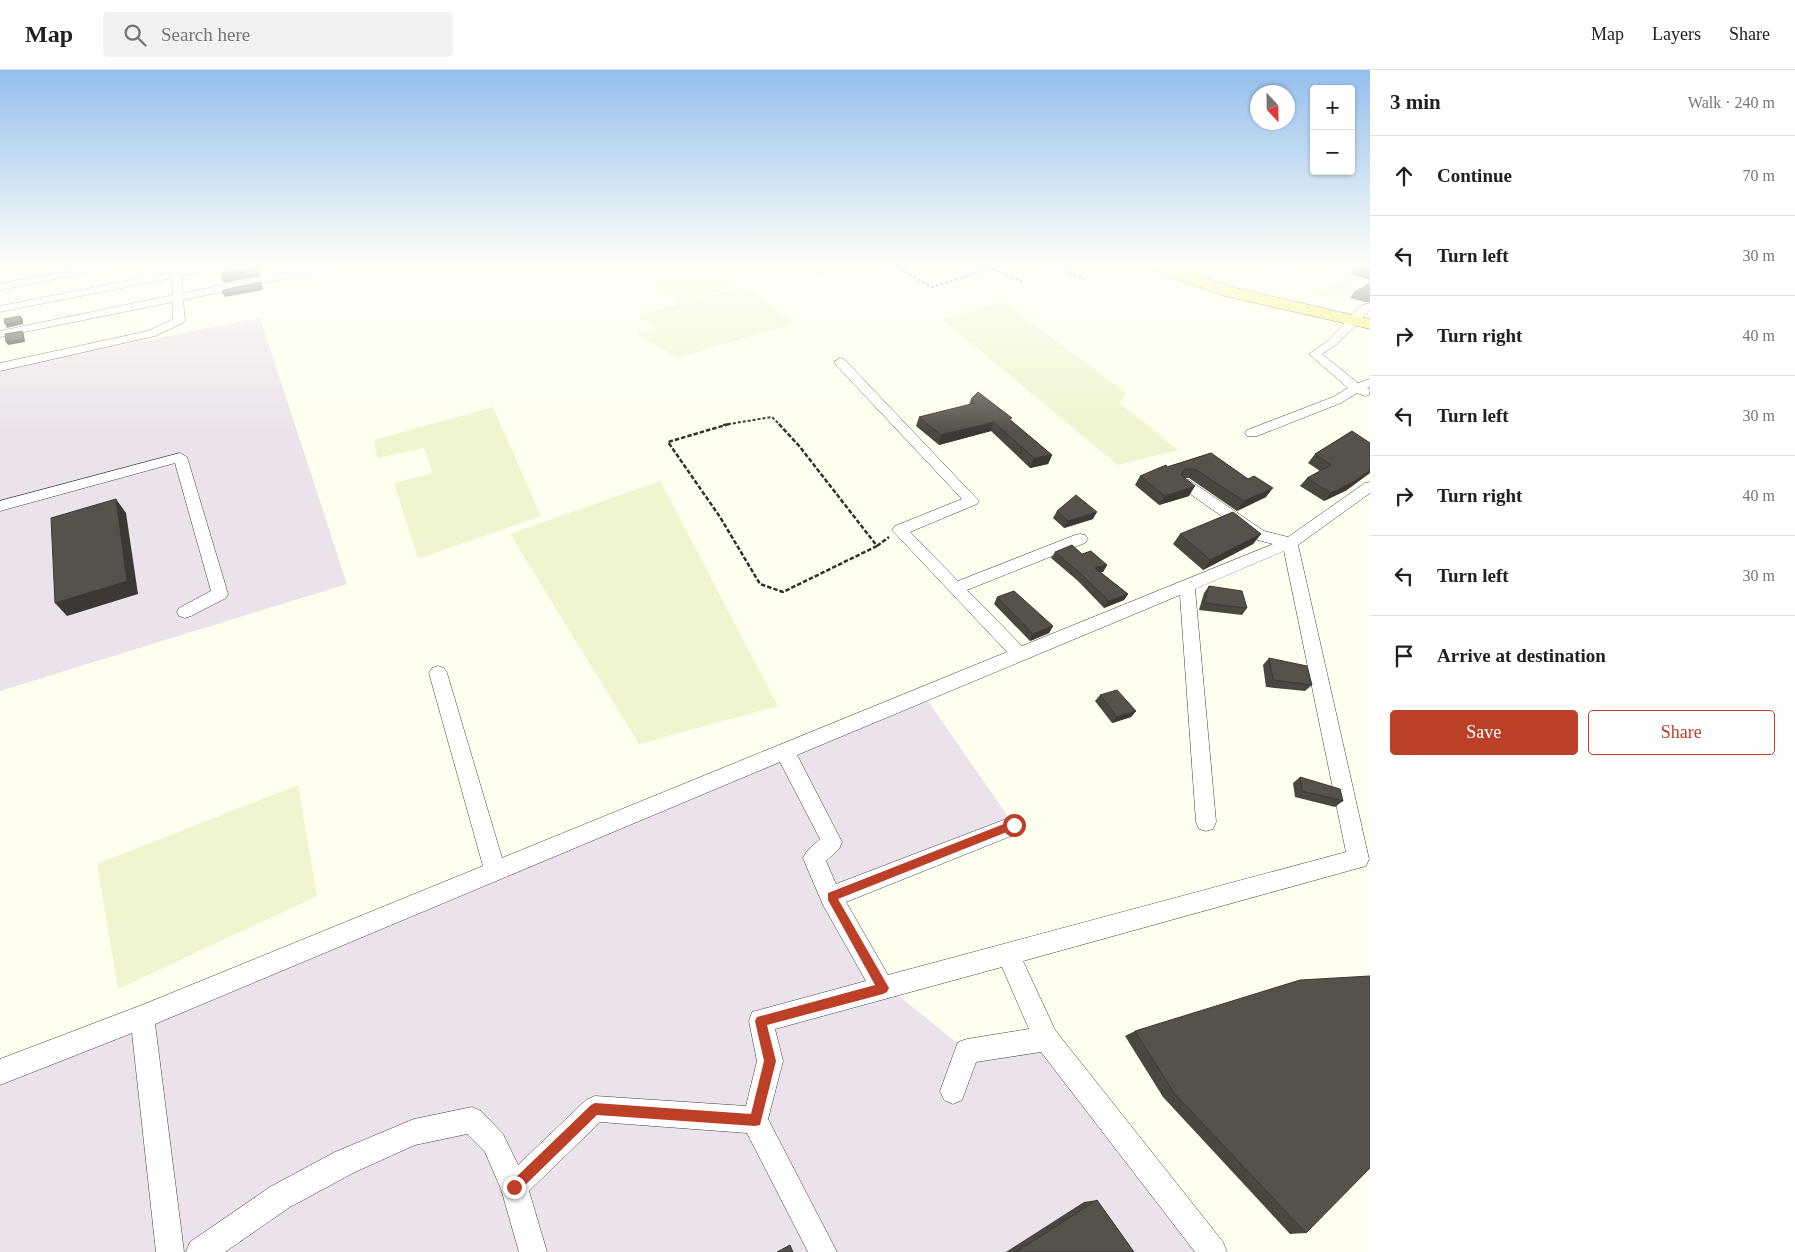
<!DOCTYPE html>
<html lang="en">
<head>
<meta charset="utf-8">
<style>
  body { margin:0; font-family:Georgia,serif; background:#f2f2f2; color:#202124 }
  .controls { position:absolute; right:15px; top:15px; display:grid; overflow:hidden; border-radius:5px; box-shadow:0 1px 4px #0004 }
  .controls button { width:45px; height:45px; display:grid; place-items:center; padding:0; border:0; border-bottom:1px solid #e0e0e0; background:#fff; color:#202124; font:25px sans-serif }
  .compass { position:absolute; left:1250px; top:15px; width:45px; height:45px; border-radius:50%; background:#fff; box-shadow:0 1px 4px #0004; rotate:158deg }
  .stop { position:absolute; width:15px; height:15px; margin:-11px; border:4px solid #bc3f27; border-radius:50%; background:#fff }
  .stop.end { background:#bc3f27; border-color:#fff; box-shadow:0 1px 5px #0008 }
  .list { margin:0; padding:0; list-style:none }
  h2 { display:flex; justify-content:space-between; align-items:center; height:65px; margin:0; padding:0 20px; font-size:21px }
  h2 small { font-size:16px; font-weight:400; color:#757577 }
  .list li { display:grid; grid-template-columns:32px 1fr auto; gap:15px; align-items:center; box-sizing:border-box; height:80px; padding:0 20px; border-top:1px solid #e0e0e0 }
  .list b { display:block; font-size:19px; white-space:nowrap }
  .list em { font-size:16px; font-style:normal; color:#757577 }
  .actions { display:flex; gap:10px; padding:15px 20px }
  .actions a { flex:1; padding:11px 0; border:1px solid #bc3f27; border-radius:5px; text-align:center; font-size:18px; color:#bc3f27 }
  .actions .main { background:#bc3f27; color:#fff }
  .icon { flex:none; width:28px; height:28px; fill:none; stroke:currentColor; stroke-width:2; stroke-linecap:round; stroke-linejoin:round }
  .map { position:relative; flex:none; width:1370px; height:1182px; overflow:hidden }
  header { display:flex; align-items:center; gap:30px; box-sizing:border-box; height:70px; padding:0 25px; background:#fff; border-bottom:1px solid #e0e0e0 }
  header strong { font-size:24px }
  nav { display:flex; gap:28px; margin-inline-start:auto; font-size:18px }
  .search { width:350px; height:45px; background:#f2f2f2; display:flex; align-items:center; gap:12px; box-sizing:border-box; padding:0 18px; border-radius:5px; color:#757577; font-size:19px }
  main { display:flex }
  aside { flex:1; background:#fff }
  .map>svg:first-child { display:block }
</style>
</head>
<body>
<header>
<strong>Map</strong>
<div class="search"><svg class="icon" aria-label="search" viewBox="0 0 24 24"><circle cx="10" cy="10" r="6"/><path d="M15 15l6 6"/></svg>Search here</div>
<nav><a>Map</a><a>Layers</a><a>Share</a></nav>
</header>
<main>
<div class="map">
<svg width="1370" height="1182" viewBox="0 0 1370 1182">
  <rect width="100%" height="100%" fill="#ffffef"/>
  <g fill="#ece2eb">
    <polygon points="260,248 347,514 0,621 0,299"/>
    <polygon points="923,624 1014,755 832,827 878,909 967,981 1046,969 1213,1182 0,1182 0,995"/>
  </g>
  <g fill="#f0f4cf">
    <polygon points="630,195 753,195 771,207 677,233"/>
    <polygon points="799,195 863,195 820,208"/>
    <polygon points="1346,206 1362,212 1336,229 1312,224"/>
    <polygon points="745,216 794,253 677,288 636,264 657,259 638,245"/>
    <polygon points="1004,232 1126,323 1120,333 1178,380 1118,395 943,250"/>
    <polygon points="493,337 541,446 418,489 394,413 433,403 424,378 377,388 374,370"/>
    <polygon points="660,411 778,636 639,674 510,464"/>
    <polygon points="298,715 317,826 118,919 97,794"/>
  </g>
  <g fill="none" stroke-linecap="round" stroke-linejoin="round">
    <g stroke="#414141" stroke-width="1">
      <g id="street">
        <polygon points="95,195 115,195 110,198 0,220 0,214"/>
        <polygon points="169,195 179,195 181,200 207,195 228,195 223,198 182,206 183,223 322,195 342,195 337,198 183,230 185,251 183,253 155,266 0,301 0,293 148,261 173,249 173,232 0,267 0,261 173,225 172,208 0,242 0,236 171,202"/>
        <polygon points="1166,195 1180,195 1167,202 1159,202 1159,198"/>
        <polygon points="1284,195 1297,195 1288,200 1284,199"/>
        <polygon points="1340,195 1370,195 1370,201 1345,198"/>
        <polygon points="1370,233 1370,240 1337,274 1322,284 1358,313 1370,309 1370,317 1367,318 1370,320 1369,325 1365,326 1357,323 1341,333 1257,366 1247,366 1245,363 1247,360 1333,327 1348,318 1309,284 1329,270 1360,236"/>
        <path d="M840 288 844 289 979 431 977 434 910 462 958 511 1075 465 1080 464 1085 465 1088 469 1085 473 967 520 1022 576 1273 474 1254 469 1179 416 1177 413 1179 410H1189L1264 461 1288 467 1365 413 1370 412V423L1298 475 1369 789 1366 796 1023 891 1055 960 1223 1172 1227 1182H1195L1041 982 976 992 962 1030 953 1034 944 1030 940 1021 958 972 967 969 1029 959 1002 897 775 959 783 991 768 1049 837 1182H808L747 1063 600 1052 529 1121 547 1182H519L501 1119 485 1082 467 1064 415 1075 355 1102 290 1137 225 1182H186L190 1172 270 1117 335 1082 414 1049 472 1037 481 1041 503 1064 518 1095 586 1030 595 1026 746 1036 757 991 749 951 752 942 866 911 823 835 803 788 807 781 820 769 780 692 155 954 184 1182H156L132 963 0 1015V989L142 935 483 796 429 603 432 598 438 596 444 598 447 603 502 788 1007 582 892 460 895 456 962 429 836 295 834 292ZM1284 481 1346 782 888 905 846 832 1021 762 1024 755 1021 748 1014 746 836 814 826 791 839 779 842 772 797 685 1180 525 1196 752 1199 759 1206 761 1213 759 1216 752 1195 519Z"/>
        <polygon points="180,383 187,387 228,524 226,528 191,546 185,548 179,546 177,542 179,538 211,521 175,393 0,441 0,431"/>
      </g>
    </g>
    <g stroke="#1f1f1f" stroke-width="1">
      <polygon id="primary" points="1143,195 1167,195 1236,218 1370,249 1370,259 1225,226 1145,198"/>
    </g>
    <g stroke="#303030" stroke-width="2" stroke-dasharray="3 2" stroke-linecap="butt">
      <polyline points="983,195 1023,212"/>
      <polyline points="1056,195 1084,209"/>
      <polyline points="909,196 900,199 932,217 1001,195"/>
      <polyline points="723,355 772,347 780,355"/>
    </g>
    <g stroke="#303030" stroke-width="2.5" stroke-dasharray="4.5 2" stroke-linecap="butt">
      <polyline points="729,354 668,372 720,447 760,514 783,522 877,476"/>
      <polyline points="779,354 800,377 877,476"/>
      <polyline points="877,476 889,467"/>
    </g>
    <use href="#street" fill="#fff" fill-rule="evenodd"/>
    <use href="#primary" fill="#f6f167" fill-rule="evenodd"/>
  </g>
  <g fill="#4a4640">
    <polygon points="1370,197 1370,210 1350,204 1353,199"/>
    <polygon points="1370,213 1370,232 1365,232 1350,228 1354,222"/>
    <polygon points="971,329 1011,350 1052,385 1048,394 1030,398 991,361 939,375 916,356 919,347 969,335"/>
    <polygon points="1352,361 1347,420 1324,431 1300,416 1307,408 1320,401 1308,393 1315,384"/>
    <polygon points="1211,383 1248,409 1266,427 1237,441 1189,408 1185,408 1189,426 1159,435 1135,415 1140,406 1167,397"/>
    <polygon points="1057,441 1093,449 1064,458 1053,448"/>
    <polygon points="1180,464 1261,464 1253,474 1203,500 1173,474"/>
    <polygon points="1055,482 1082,484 1107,495 1103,502 1100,502 1128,524 1124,530 1104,538 1078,511 1051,488"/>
    <polygon points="1209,516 1247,538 1242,545 1199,540 1204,523"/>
    <polygon points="997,527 1053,556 1049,563 1030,571 994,534"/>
    <polygon points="1269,588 1312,615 1305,621 1266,617 1263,595"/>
    <polygon points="1100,625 1136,641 1131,647 1112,653 1095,631"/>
    <polygon points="1300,707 1343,731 1335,737 1295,727 1293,713"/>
    <polygon points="1135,961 1306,1163 1290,1164 1163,1027 1125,966"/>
    <polygon points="1097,1130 1134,1182 1006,1182 1084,1132"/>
  </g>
  <g fill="#3c3934">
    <polygon points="257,197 260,206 224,213 222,210"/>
    <polygon points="261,212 263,220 225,227 223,224"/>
    <polygon points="20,246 23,249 23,254 7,258 5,254"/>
    <polygon points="22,261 24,264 25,272 8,275 6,272"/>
    <polygon points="994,352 991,361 939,375 941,365"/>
    <polygon points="1052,385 1048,394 1030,398 1034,388"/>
    <polygon points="1370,400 1370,403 1347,420 1324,431 1331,423"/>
    <polygon points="1195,416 1189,426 1159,435 1165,426"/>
    <polygon points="1273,418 1266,427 1237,441 1244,431"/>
    <polygon points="116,429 126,443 138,524 67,546 55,533"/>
    <polygon points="1097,442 1093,449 1064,458 1068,451"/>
    <polygon points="1261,464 1253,474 1203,500 1210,490"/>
    <polygon points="1107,495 1103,502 1091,505 1095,498"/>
    <polygon points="1128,524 1124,530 1104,538 1109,531"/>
    <polygon points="1053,556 1049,563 1030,571 1033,564"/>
    <polygon points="1136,641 1131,647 1112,653 1117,647"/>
  </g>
  <g fill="#56514a" stroke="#3c3934">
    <polygon points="257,197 259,203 222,210 222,203"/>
    <polygon points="1370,197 1370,203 1353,199"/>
    <polygon points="261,212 262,217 223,224 223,220"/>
    <polygon points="1370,213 1370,227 1354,222"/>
    <polygon points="20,246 21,251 5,254 4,249"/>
    <polygon points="22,261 23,269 6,272 5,264"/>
    <polygon points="978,322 1012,348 1009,349 1052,385 1034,388 994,352 941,365 919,347 975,333 971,329"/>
    <polygon points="1352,361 1370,373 1370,400 1355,411 1331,423 1307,408 1331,395 1315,384"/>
    <polygon points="1211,383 1248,409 1254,406 1273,418 1244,431 1195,399 1185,399 1181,405 1195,416 1165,426 1140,406 1166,395 1167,397"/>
    <polygon points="1076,425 1097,442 1068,451 1057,441"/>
    <polygon points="116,429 127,511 55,533 51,448"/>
    <polygon points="1233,442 1261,464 1210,490 1180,464"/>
    <polygon points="1072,475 1082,484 1091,481 1107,495 1095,498 1128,524 1109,531 1082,505 1055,482"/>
    <polygon points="1209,516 1242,521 1247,538 1204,533"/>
    <polygon points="1014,521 1053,556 1033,564 997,527"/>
    <polygon points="1269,588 1307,596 1312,615 1273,610"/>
    <polygon points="1117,620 1136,641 1117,647 1100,625"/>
    <polygon points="1300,707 1340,719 1343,731 1302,721"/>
    <polygon points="1370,906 1370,1098 1306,1163 1174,1023 1135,961 1300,910"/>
    <polygon points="1097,1130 1134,1182 1016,1182"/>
    <polygon points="790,1175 793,1182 777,1182"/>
  </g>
  <linearGradient id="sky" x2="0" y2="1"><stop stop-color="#93bfed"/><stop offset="0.54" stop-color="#fffff8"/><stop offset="1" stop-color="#fffff8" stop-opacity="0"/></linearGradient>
  <rect width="1370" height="361" fill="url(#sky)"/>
  <polygon fill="#bc3f27" points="1014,750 1017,752 1017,758 838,829 889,918 887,922 883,924 767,955 776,991 760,1055 755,1056 597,1045 518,1122 514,1124 510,1122 508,1117 510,1113 591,1035 595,1033 751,1044 764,991 755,951 757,947 875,915 828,830 828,823"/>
</svg>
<div class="controls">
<button>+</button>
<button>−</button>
</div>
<svg class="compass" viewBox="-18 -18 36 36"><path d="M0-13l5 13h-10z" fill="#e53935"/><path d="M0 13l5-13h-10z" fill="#757577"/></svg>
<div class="stop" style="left:1014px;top:755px"></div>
<div class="stop end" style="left:514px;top:1117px"></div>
</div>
<aside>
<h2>3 min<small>Walk · 240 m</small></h2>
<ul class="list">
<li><svg class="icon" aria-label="ahead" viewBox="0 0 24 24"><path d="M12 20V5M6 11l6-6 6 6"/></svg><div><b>Continue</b></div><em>70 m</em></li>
<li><svg class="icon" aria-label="left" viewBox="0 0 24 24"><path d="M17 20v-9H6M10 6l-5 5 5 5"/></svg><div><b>Turn left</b></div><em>30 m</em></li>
<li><svg class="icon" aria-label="right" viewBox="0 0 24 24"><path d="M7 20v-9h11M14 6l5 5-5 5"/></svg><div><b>Turn right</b></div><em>40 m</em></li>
<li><svg class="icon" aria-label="left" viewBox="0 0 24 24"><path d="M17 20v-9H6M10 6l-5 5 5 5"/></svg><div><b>Turn left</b></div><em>30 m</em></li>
<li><svg class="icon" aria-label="right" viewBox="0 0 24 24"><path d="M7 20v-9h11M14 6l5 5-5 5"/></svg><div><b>Turn right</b></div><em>40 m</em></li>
<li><svg class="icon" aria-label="left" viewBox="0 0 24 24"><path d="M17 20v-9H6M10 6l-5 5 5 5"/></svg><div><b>Turn left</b></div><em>30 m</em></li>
<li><svg class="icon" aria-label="arrive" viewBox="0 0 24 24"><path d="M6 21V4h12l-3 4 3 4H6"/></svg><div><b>Arrive at destination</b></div></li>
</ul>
<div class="actions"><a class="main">Save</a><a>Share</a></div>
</aside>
</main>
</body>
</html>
